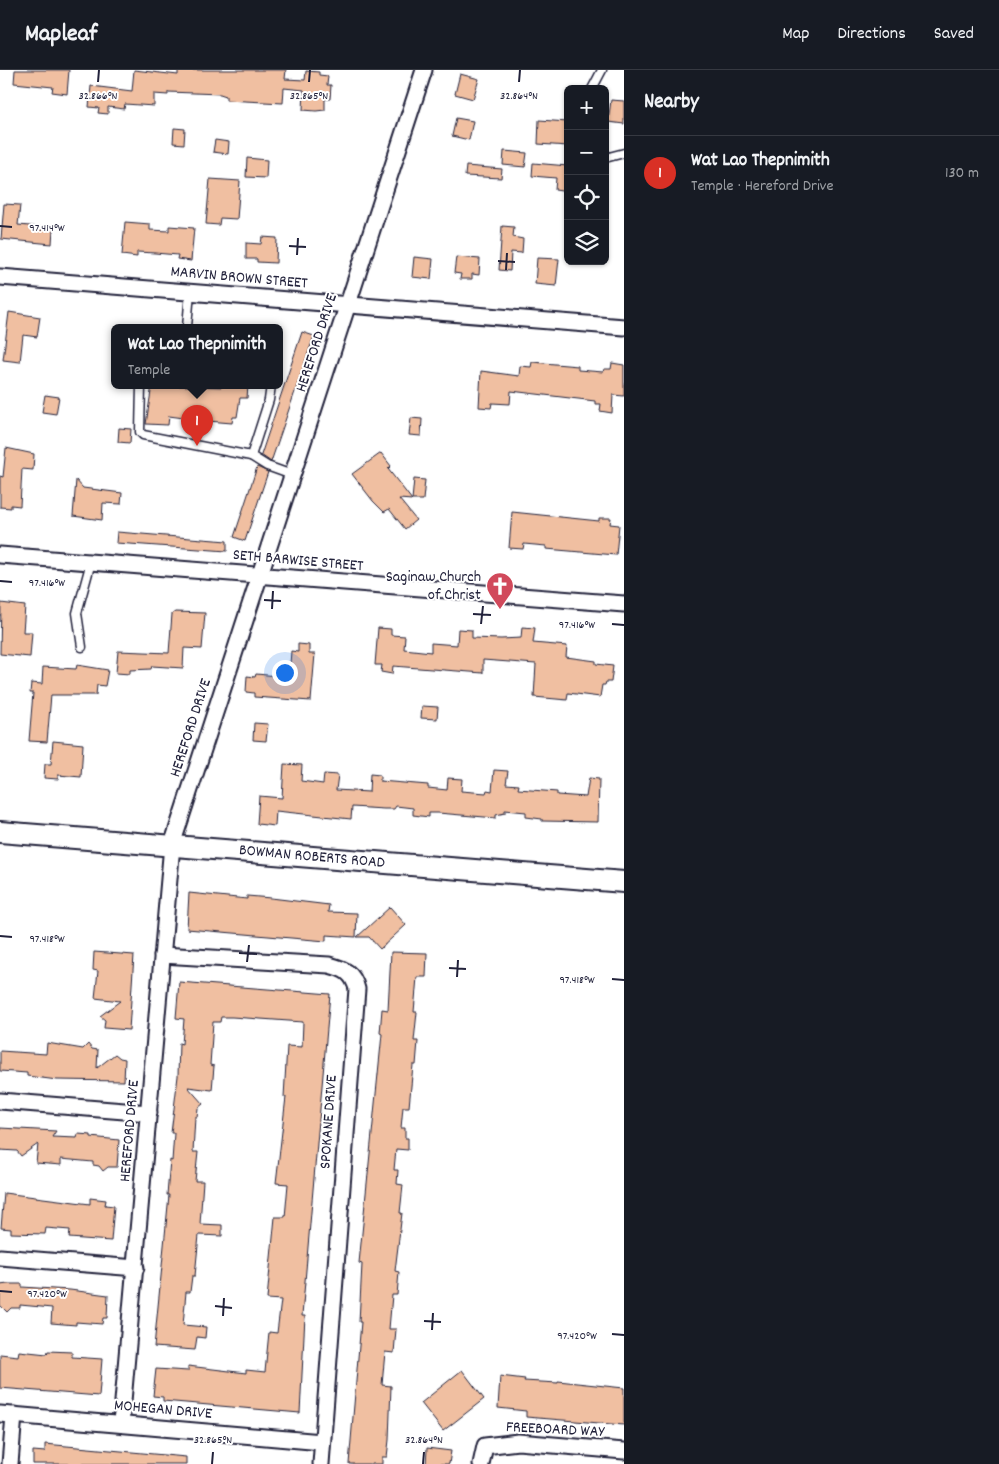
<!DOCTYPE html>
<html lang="en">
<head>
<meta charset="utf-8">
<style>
  body { margin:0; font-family:Dekko,sans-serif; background:#20242c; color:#f1f3f6 }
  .controls { position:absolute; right:15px; top:15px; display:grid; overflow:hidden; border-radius:8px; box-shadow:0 1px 4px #0004 }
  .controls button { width:45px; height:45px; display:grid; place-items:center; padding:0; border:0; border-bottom:1px solid #363941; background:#171b24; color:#f1f3f6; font:25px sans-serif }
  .you { position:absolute; left:284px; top:602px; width:18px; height:18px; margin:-12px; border:4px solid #fff; border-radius:50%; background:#1a73e8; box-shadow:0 0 0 8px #1a73e833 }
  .badge { display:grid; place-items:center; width:32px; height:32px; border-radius:50%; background:#d93025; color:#fff; font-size:16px; font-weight:700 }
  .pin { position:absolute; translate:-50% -41px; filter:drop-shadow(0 1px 2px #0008) }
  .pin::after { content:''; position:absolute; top:26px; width:18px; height:15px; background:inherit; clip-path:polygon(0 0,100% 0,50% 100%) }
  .popup { position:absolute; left:111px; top:254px; width:172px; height:65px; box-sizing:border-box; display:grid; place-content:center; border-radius:8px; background:#171b24; filter:drop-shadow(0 1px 4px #0005); font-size:16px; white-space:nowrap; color:#9ea1a6 }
  .popup b { font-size:19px; color:#f1f3f6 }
  .popup::after { content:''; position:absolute; left:50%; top:100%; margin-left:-10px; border:10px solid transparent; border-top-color:#171b24 }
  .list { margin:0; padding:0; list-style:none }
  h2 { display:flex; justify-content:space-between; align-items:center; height:65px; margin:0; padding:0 20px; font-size:21px }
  h2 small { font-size:16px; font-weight:400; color:#9ea1a6 }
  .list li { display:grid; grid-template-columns:32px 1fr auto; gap:15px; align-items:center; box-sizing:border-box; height:75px; padding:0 20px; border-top:1px solid #363941 }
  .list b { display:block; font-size:19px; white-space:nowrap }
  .list p { margin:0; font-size:16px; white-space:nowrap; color:#9ea1a6 }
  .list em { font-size:16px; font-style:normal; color:#9ea1a6 }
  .icon { flex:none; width:28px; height:28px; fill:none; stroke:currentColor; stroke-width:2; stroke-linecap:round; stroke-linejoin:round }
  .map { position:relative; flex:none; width:624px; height:1394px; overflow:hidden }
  header { display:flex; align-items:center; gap:30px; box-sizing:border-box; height:70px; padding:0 25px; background:#171b24; border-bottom:1px solid #363941 }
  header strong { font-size:24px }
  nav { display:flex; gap:28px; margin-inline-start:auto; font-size:18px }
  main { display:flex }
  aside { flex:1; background:#171b24 }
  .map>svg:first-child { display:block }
</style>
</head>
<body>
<header>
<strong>Mapleaf</strong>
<nav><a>Map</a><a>Directions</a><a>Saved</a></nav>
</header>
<main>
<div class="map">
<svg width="624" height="1394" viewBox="0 0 624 1394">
  <rect width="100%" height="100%" fill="#fff"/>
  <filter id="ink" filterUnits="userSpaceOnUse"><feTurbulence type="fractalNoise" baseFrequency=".02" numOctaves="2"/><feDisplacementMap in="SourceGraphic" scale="10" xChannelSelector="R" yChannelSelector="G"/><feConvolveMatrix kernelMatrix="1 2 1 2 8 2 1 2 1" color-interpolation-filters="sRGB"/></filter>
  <g filter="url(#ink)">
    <g fill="#f0bfa1" stroke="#22223b">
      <polygon points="15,0 69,0 67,24 52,22 53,17 14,13"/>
      <polygon points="134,0 178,5 178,0 286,0 285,9 305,10 306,1 319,2 319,5 328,6 327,15 331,15 330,29 325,29 325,40 316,41 303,40 304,20 284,18 283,33 226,30 226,26 220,24 168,22 168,25 154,24 154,36 125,34 124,39 108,37 108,44 98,43 99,38 89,37 91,16 132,21"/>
      <polygon points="460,4 479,9 473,29 455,24"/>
      <polygon points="611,30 624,31 624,54 608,52"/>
      <polygon points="456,48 473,51 469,70 452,66"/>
      <polygon points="539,50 568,52 568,76 538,74"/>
      <polygon points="174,58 185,59 184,74 173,73"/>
      <polygon points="215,70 229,72 228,84 213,82"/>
      <polygon points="504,81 527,83 525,97 503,95"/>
      <polygon points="247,88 267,90 266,108 246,107"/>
      <polygon points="533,93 568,96 568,122 555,120 556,108 532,106"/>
      <polygon points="466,96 502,99 501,108 465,106"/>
      <polygon points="210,109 240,111 237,149 220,148 219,155 206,154"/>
      <polygon points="4,134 20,135 18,155 53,158 52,174 1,169"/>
      <polygon points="125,152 150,154 150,160 169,161 169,156 194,158 191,191 177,189 178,185 155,183 137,182 137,187 122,185"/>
      <polygon points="502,156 514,157 513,167 523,169 522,183 511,182 510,201 499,200"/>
      <polygon points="262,167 277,168 276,193 257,192 257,189 246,189 246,173 261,174"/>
      <polygon points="414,187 433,189 431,209 412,207"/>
      <polygon points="456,187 480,189 479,205 472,204 472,209 460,209 461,204 454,203"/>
      <polygon points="537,188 559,189 556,216 535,214"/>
      <polygon points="9,242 40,247 37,267 23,265 20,292 3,290"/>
      <polygon points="302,262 314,266 271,392 261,385"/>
      <polygon points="532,292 578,296 578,300 603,302 604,299 611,299 612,293 624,295 624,326 613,325 612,343 600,341 601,334 595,334 595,331 511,321 510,334 492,333 491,338 479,337 481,301 519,306 520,296 531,297"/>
      <polygon points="152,315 222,317 222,315 248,315 247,328 240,328 237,347 233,347 232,353 208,351 208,345 185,342 184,348 169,346 168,355 146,354"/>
      <polygon points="45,325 59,327 56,344 42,342"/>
      <polygon points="411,348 422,349 421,366 409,365"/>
      <polygon points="119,358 131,359 130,373 118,372"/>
      <polygon points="6,378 34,384 33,400 22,399 20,436 11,435 11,438 0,437 0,406 3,407"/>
      <polygon points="381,383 391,396 388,399 412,430 399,429 416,450 405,459 389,439 384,442 373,431 352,404"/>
      <polygon points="257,397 268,402 245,471 234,467"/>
      <polygon points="414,409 425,410 423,430 412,430"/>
      <polygon points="76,410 83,418 122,423 121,434 103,433 102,450 73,446"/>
      <polygon points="512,442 599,451 599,448 611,448 610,454 619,455 616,485 546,479 546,476 524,474 523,479 509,478"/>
      <polygon points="117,462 227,471 227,481 116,473"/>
      <polygon points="1,533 25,536 23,562 32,562 30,587 0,584"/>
      <polygon points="175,542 205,543 202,579 184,578 183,598 152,596 151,599 130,600 130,604 116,603 118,581 169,583 172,544"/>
      <polygon points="522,557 535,558 533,573 567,576 566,587 596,591 596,594 613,596 611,612 606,612 605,615 602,615 600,627 568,623 567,630 534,627 536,594 483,590 483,603 393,596 392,604 381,602 382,595 375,595 378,558 391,559 391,565 405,566 404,579 431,582 431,573 457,575 458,559 472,560 472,568 501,569 521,568"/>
      <polygon points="298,574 309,575 309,584 315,584 311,631 254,627 254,623 246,622 247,606 255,607 256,604 289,607 291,581 298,582"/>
      <polygon points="77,595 108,600 105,616 97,615 96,625 51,625 47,672 29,671 33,623 30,623 31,613 42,614 43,597 76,599"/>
      <polygon points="422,636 438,637 437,649 421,648"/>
      <polygon points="254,653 268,654 266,671 253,670"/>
      <polygon points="53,671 83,674 81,707 58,705 58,709 44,708 45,694 51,694"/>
      <polygon points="284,694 302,695 301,711 323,714 324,704 338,705 336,720 369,722 370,704 380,705 380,711 428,715 428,718 447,720 448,708 462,709 461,721 486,723 487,720 492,721 494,700 508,701 506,714 519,715 518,719 557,722 557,725 586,727 589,708 599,709 598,752 542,751 542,749 526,747 526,742 505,740 505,743 496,745 496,748 438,743 429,743 429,747 413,745 413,738 396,736 394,739 384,739 352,737 351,749 276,741 275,756 257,754 259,726 282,728"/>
      <polygon points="189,823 247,829 247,826 271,828 329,835 328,842 357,843 356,867 326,865 326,871 187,859"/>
      <polygon points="390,837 406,855 380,879 369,867 357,867"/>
      <polygon points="94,882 134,885 129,960 104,958 105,950 100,946 120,931 95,928 98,901 93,900"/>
      <polygon points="391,882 427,883 426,907 417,907 414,942 417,942 414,971 418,971 416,995 413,995 409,1037 403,1037 401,1058 405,1058 405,1068 408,1068 408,1080 396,1079 394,1100 398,1100 397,1114 403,1115 400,1143 402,1143 395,1201 399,1202 397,1225 392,1225 389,1259 396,1259 394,1283 385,1282 382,1315 391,1316 389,1370 387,1387 382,1387 382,1394 349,1394 361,1252 359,1252 362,1194 359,1193 382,964 380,963 382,939 388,940"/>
      <polygon points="179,912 330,924 302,1246 305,1246 300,1343 163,1331 163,1327 153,1326 156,1299 188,1301 188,1296 246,1303 246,1300 265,1302 269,1262 277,1263 281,1230 267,1229 275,1147 285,1147 288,1114 276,1113 286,1027 284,1027 287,976 302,977 303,952 232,947 221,947 220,952 213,952 210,995 214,996 212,1020 188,1017 203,1034 198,1038 197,1047 195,1047 193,1082 198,1082 195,1111 203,1111 200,1154 222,1155 222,1166 199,1165 195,1206 192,1206 190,1222 186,1222 183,1255 206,1257 205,1268 197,1267 195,1280 154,1277 169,1125 167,1125 170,1090 172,1091 174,1063 171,1063 178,1006 179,973 182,974 184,949 176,948"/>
      <polygon points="47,973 83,979 88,974 92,979 98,980 97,998 115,984 120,988 125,989 124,1011 57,1010 27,1006 27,1003 0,1001 0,981 46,984"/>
      <polygon points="0,1058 56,1061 52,1067 77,1068 78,1064 91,1065 91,1067 119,1070 117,1097 108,1097 103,1101 99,1096 93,1095 93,1092 61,1089 61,1095 36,1093 38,1074 21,1086 17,1081 0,1080"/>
      <polygon points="4,1123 90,1134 90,1128 106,1130 105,1135 114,1136 111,1171 69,1168 70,1160 46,1158 45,1164 11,1163 11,1159 1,1158"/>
      <polygon points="8,1214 22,1214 22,1217 70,1220 108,1225 107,1248 103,1248 102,1254 76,1252 76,1255 51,1253 52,1238 20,1235 20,1238 11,1238 7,1242 0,1235 0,1215"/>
      <polygon points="19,1281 47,1284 48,1281 72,1282 72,1287 102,1289 99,1326 0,1318 0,1284 18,1286"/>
      <polygon points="462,1300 484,1329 443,1361 421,1333"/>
      <polygon points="500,1306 525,1309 524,1311 558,1313 558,1311 624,1318 624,1355 526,1347 526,1341 498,1338"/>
      <polygon points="45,1374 186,1387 186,1394 33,1394 33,1381 45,1382"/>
      <polygon points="427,1378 451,1381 449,1394 426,1394"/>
    </g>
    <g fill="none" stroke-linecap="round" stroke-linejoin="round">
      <g stroke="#22223b" stroke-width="11">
        <g id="lane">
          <polyline points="592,19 602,0"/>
          <polyline points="605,88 624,83"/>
          <polyline points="187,257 190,222"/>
          <polyline points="141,315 140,362 143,365 251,386"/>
          <polyline points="271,315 269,330 251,386 267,396 292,405"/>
          <polyline points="82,577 77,543 91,492"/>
        </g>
      </g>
      <g stroke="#22223b" stroke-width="19">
        <g id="street">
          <polyline points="0,207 624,257"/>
          <polyline points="0,485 624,534"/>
          <path d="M162 885 329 895C345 899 353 903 357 919L321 1394"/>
          <polyline points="0,1031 149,1043"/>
          <polyline points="0,1187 136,1198"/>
          <polyline points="0,1344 322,1372"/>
          <polyline points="121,1354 172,775 424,0"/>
          <polyline points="10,1394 14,1345"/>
          <polyline points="481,1394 485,1376 518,1372 624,1381"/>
        </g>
      </g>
      <g stroke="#22223b" stroke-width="24">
        <polyline id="secondary" points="0,762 624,812"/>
      </g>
      <use href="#lane" stroke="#fff" stroke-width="8"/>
      <use href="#street" stroke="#fff" stroke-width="15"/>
      <use href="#secondary" stroke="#fff" stroke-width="20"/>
    </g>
  </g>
  <path fill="none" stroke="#22223b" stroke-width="2" d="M98 12 99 0M309 12 310 0M519 12 520 0M0 156 12 157M289 176 306 177M297 185 298 168M498 191 515 192M506 200 507 183M0 511 12 512M264 530 281 531M272 539 273 521M473 544 491 545M481 554 483 536M612 554 624 555M0 866 12 867M239 883 257 884M247 892 249 875M449 898 466 899M457 907 458 890M612 909 624 910M0 1221 12 1222M215 1236 232 1238M223 1246 224 1228M424 1251 441 1252M432 1260 433 1243M612 1264 624 1265M212 1394 213 1382M423 1394 424 1382"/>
  <defs>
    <g id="church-pin" transform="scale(1.4375)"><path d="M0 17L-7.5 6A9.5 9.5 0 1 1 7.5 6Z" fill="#d1495b" stroke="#fff"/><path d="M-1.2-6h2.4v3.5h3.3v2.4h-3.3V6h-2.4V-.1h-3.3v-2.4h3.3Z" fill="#fff"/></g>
  </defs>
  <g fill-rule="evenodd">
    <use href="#church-pin" x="500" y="516"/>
  </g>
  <g text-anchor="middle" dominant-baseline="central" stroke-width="4" stroke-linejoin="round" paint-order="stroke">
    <g font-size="16" fill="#22223b" stroke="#fff">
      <text transform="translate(239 208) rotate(5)">MARVIN BROWN STREET</text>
      <text transform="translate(317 273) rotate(-72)">HEREFORD DRIVE</text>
      <text transform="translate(298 491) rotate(5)">SETH BARWISE STREET</text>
      <text transform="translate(191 658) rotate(-72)">HEREFORD DRIVE</text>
      <text transform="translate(312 787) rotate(5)">BOWMAN ROBERTS ROAD</text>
      <text transform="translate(329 1052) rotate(-86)">SPOKANE DRIVE</text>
      <text transform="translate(130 1061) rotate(-85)">HEREFORD DRIVE</text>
      <text transform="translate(163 1340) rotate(5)">MOHEGAN DRIVE</text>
      <text transform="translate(555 1360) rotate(3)">FREEBOARD WAY</text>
    </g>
    <g font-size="16" fill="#22223b" stroke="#fff" text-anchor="end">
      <text x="481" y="507">Saginaw Church<tspan x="481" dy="18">of Christ</tspan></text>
    </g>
  </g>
  <g font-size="12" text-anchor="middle" fill="#22223b" stroke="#fff" stroke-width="4" stroke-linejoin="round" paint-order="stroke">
    <text x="98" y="29">32.866°N</text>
    <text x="309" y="29">32.865°N</text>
    <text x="519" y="29">32.864°N</text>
    <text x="47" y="161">97.414°W</text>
    <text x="47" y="516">97.416°W</text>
    <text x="577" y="558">97.416°W</text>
    <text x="47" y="872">97.418°W</text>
    <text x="577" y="913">97.418°W</text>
    <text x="47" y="1227">97.420°W</text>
    <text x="577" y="1269">97.420°W</text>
    <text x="213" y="1373">32.865°N</text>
    <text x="424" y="1373">32.864°N</text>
  </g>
</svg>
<div class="controls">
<button>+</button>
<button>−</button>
<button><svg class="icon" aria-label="locate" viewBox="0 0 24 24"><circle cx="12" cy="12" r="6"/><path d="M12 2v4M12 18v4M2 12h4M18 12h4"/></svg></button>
<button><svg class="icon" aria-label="layers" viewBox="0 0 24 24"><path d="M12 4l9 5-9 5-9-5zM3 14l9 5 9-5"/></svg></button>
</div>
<div class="you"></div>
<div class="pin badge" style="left:197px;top:376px">1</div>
<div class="popup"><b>Wat Lao Thepnimith</b>Temple</div>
</div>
<aside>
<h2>Nearby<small></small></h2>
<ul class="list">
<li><span class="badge">1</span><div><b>Wat Lao Thepnimith</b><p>Temple · Hereford Drive</p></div><em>130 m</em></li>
</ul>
</aside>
</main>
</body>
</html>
